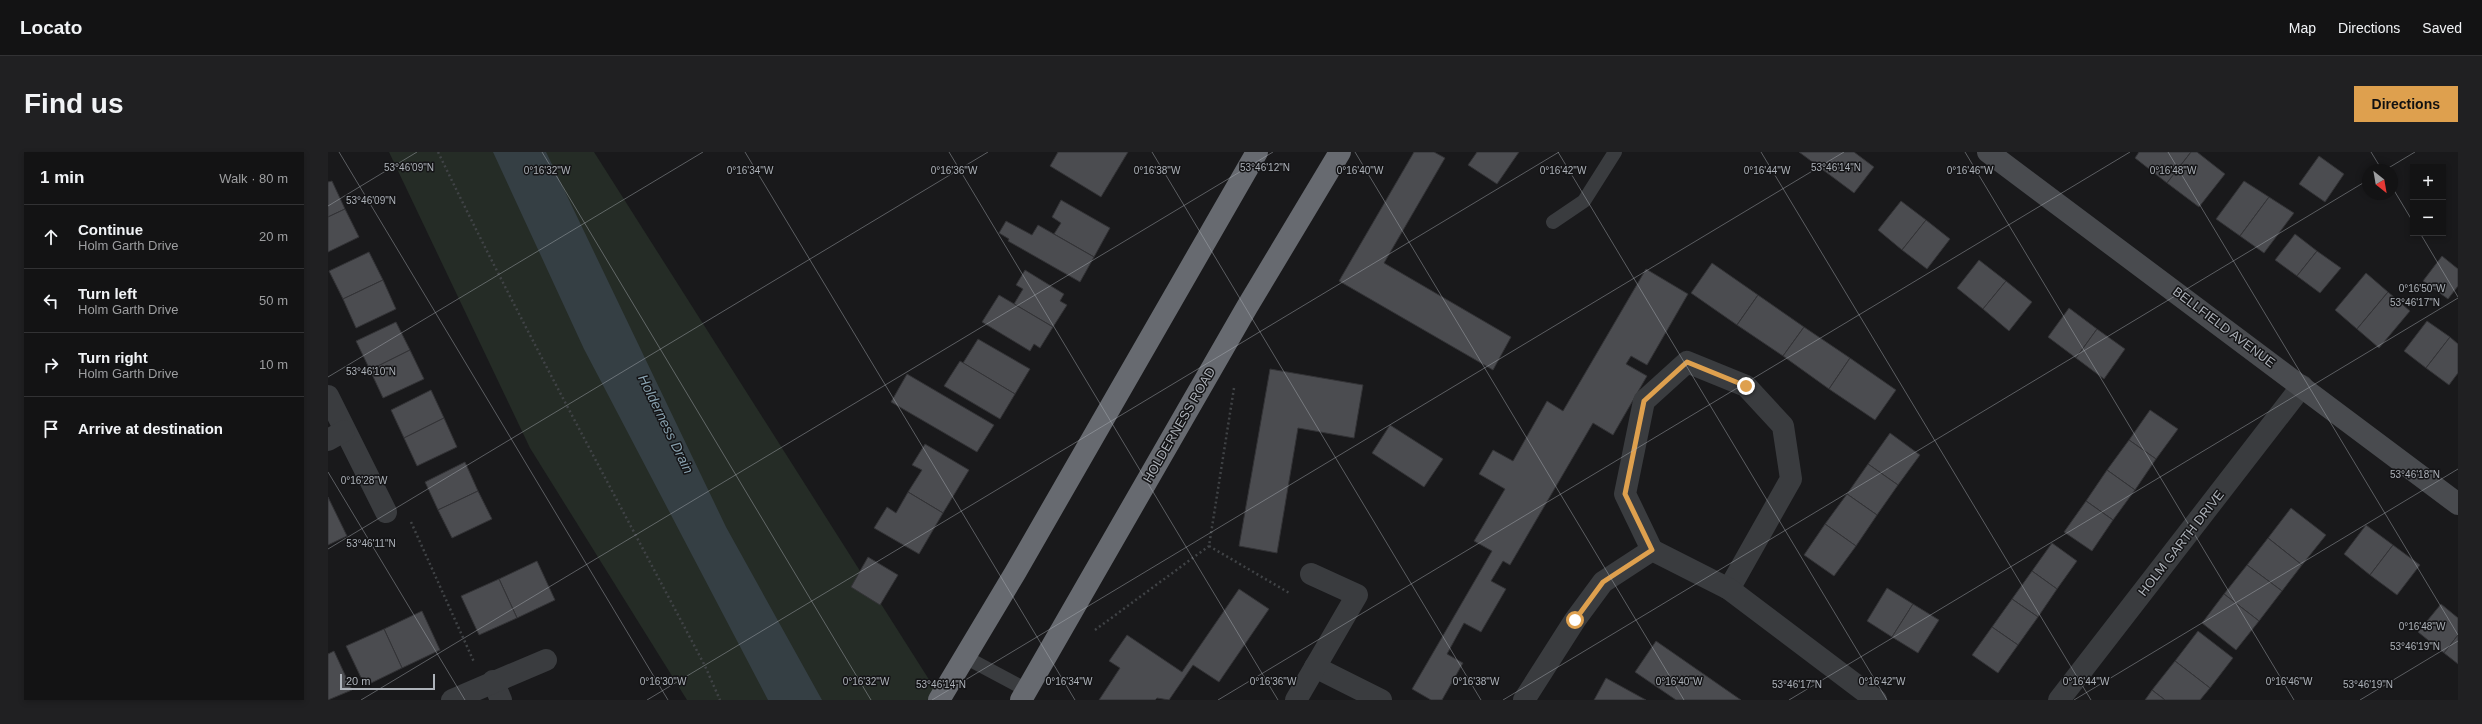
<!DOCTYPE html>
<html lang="en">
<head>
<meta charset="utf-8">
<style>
  body { margin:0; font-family:Arial,sans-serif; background:#202022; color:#f1f3f6 }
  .controls { position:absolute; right:12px; top:12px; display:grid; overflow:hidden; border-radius:0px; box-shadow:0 2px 6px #0003 }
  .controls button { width:36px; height:36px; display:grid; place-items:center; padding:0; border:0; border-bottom:1px solid #323234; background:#131314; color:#f1f3f6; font:20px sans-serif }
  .compass { position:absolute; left:2034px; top:12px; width:36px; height:36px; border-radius:50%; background:#131314; box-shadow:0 2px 6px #0003; rotate:149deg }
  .scale { position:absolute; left:12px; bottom:10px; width:95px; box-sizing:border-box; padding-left:4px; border:2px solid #adb2b9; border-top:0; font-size:11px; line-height:14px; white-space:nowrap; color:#adb2b9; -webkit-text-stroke:3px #141416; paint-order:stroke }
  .stop { position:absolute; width:12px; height:12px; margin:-9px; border:3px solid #dea04e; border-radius:50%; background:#fff }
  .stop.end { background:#dea04e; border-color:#fff; box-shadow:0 1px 4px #0008 }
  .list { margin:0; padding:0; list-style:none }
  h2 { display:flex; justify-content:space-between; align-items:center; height:52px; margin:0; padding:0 16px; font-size:17px }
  h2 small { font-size:13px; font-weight:400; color:#9d9ea0 }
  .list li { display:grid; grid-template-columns:26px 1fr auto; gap:12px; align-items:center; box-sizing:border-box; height:64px; padding:0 16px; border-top:1px solid #323234 }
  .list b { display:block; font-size:15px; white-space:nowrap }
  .list p { margin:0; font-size:13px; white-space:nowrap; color:#9d9ea0 }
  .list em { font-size:13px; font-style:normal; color:#9d9ea0 }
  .icon { flex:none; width:22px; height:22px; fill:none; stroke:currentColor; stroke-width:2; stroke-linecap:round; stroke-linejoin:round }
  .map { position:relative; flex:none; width:2130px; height:548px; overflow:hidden; border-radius:0px }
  header { display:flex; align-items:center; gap:24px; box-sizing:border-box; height:56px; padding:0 20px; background:#131314; border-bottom:1px solid #323234 }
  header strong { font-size:19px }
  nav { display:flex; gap:22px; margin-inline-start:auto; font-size:14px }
  .intro { display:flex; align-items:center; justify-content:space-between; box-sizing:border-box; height:96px; padding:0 24px }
  h1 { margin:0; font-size:28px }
  .button { padding:10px 18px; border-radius:0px; background:#dea04e; color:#111; font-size:14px; font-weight:700 }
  main { display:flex; gap:24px; padding:0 24px }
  aside { flex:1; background:#131314; border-radius:0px; box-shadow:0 2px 6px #0003 }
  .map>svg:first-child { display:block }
</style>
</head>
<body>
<header>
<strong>Locato</strong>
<nav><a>Map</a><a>Directions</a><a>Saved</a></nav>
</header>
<div class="intro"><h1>Find us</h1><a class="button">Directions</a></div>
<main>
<aside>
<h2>1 min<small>Walk · 80 m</small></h2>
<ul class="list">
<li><svg class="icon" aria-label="ahead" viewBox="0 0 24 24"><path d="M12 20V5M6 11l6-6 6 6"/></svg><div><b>Continue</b><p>Holm Garth Drive</p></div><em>20 m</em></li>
<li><svg class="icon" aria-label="left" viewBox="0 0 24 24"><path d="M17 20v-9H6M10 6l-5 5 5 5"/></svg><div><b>Turn left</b><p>Holm Garth Drive</p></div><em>50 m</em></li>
<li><svg class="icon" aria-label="right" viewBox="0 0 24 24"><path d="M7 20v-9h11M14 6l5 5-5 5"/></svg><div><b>Turn right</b><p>Holm Garth Drive</p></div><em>10 m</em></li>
<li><svg class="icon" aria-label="arrive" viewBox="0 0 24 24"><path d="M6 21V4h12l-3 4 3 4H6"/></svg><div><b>Arrive at destination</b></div></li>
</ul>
</aside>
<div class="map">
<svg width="2130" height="548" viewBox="0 0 2130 548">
  <rect width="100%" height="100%" fill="#19191b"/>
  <polygon fill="#252c26" points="61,0 266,0 614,548 359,548 202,296"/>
  <polygon fill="#353f44" points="165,0 218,0 398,375 494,548 440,548 256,197"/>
  <g fill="#4b4c50" stroke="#333336">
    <polygon points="730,0 800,0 773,45 722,14"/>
    <polygon points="1086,0 1106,0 1117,6 1056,111 1183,185 1165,218 1011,129"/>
    <polygon points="1149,0 1191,0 1169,32 1140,13"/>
    <polygon points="1471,0 1526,0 1546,15 1526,41"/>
    <polygon points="1811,0 1863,0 1839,31 1807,6"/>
    <polygon points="1863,0 1869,0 1897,22 1871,55 1839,31"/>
    <polygon points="1991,4 2016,22 1997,50 1971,32"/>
    <polygon points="4,29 17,57 0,65 0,30"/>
    <polygon points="1916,29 1941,45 1912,84 1888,67"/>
    <polygon points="1941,45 1966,61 1936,101 1912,84"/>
    <polygon points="733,48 782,76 766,105 726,82 733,71 724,65"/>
    <polygon points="1573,49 1598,68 1574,98 1550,78"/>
    <polygon points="17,57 31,85 0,100 0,65"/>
    <polygon points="1598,68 1622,87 1599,117 1574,98"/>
    <polygon points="678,69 704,83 710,73 766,105 752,130 680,89 681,87 671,81"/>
    <polygon points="1967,82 1989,99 1969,124 1947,108"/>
    <polygon points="1989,99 2013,116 1992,141 1969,124"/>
    <polygon points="41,100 55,128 15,147 1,119"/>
    <polygon points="2114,104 2130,117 2130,134 2120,147 2095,129"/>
    <polygon points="1651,108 1678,129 1655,157 1629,136"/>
    <polygon points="1384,111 1430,143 1409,173 1363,141"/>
    <polygon points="1318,117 1360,142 1319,213 1303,204 1298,212 1319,224 1285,283 1265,271 1182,413 1175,409 1163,429 1178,437 1153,480 1136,471 1119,502 1135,511 1114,548 1103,548 1084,537 1164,399 1146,389 1177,337 1151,322 1165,298 1185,309 1219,249 1235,259"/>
    <polygon points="697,118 736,142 732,149 739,153 725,175 686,152 695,137 688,133"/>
    <polygon points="2038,121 2060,140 2029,177 2007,158"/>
    <polygon points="55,128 68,157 28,176 15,147"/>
    <polygon points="1678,129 1704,150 1681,179 1655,157"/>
    <polygon points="2060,140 2082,159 2051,196 2029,177"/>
    <polygon points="671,143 725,175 712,196 706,192 702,199 654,170"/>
    <polygon points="1430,143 1476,175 1455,204 1409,173"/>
    <polygon points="1741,156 1769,177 1748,206 1720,185"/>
    <polygon points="2099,169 2122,185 2098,216 2076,199"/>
    <polygon points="68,170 82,198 42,218 28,189"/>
    <polygon points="1476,175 1522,206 1501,237 1455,204"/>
    <polygon points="1769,177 1797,197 1776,227 1748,206"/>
    <polygon points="2122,185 2130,192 2130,221 2121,233 2098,216"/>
    <polygon points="650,187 702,217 687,242 635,211"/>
    <polygon points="82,198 96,227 55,246 42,218"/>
    <polygon points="1522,206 1568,238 1547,268 1501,237"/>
    <polygon points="632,209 687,242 672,267 616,234"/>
    <polygon points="942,217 1035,233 1026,286 970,276 949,401 911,394"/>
    <polygon points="579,222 666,273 649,300 563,250"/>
    <polygon points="103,238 116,266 76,286 63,258"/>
    <polygon points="1822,258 1850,277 1828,307 1801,288"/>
    <polygon points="116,266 129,295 89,314 76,286"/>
    <polygon points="1062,273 1115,307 1096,335 1044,301"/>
    <polygon points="1562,281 1592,303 1570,333 1540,312"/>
    <polygon points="1801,288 1828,307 1807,338 1779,318"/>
    <polygon points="597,292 641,318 615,361 580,340 594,318 584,313"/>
    <polygon points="137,310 150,339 110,358 97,330"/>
    <polygon points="1540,312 1570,333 1549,363 1519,342"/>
    <polygon points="1779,318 1807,338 1785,368 1758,349"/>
    <polygon points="150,339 164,367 124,386 110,358"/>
    <polygon points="580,340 615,361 591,402 546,376 559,355 568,361"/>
    <polygon points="1519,342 1549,363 1528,394 1497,372"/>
    <polygon points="0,345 19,384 0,393"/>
    <polygon points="1758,349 1785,368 1764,399 1736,380"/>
    <polygon points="1963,356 1998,383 1974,413 1940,386"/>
    <polygon points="1497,372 1528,394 1506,424 1476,403"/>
    <polygon points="2038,373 2065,393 2042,423 2016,402"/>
    <polygon points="1940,386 1974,413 1954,439 1919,413"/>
    <polygon points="1724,391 1749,409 1729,437 1704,419"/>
    <polygon points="2065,393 2092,413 2069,443 2042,423"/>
    <polygon points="540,405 570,423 552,453 523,435"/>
    <polygon points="209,409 227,448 189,466 171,427"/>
    <polygon points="1919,413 1954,439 1931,469 1896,442"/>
    <polygon points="1704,419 1729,437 1710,465 1684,447"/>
    <polygon points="171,427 189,466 151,483 133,444"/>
    <polygon points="1559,436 1585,452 1564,485 1539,469"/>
    <polygon points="911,437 941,457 891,530 865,513 841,548 829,546 827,548 771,548 792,516 781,509 799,483 854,520"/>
    <polygon points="1896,442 1931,469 1908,498 1874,471"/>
    <polygon points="1684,447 1710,465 1690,493 1664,475"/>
    <polygon points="1585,452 1611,468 1590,501 1564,485"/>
    <polygon points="2113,452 2130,466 2130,483 2116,501 2090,480"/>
    <polygon points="94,459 112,498 74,516 56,477"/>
    <polygon points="1664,475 1690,493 1670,521 1644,503"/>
    <polygon points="56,477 74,516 37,534 18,494"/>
    <polygon points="1870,479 1905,506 1882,536 1847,509"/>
    <polygon points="2130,483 2130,512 2116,501"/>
    <polygon points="1328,489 1413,548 1348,548 1307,520"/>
    <polygon points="6,499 24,538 0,548 0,502"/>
    <polygon points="1847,509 1882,536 1872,548 1837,548 1824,538"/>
    <polygon points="1278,526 1318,548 1266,548"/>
    <polygon points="1824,538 1837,548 1817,548"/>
  </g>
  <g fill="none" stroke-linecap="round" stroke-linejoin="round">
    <g stroke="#404346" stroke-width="2.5" stroke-dasharray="2 3" stroke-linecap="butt">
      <path d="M110 0C194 174 287 343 377 514L392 548"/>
      <polyline points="906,236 881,394 963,442"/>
      <polyline points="83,370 146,510"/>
      <polyline points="767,478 881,394"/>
    </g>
    <g stroke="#3a3c3f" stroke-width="14">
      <polyline points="1225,70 1256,49 1287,0"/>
      <polyline points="637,505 699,538"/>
    </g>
    <g stroke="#3a3c3f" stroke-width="22">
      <polyline points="0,244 58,360"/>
      <polyline points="0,288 16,279"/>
      <polyline points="1324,398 1297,342 1316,249 1359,210 1418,234 1455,274 1463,327 1401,437"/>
      <polyline points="987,515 1053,548"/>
      <polyline points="165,529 173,548"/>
      <polyline points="124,548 218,508"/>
      <polyline points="968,548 1029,443 983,422"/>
      <polyline points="1196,548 1247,468 1275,430 1324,398 1401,437 1548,548"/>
      <polyline points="1731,548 1974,234"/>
    </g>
    <polyline stroke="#494b4f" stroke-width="22" points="1660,0 2130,352"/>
    <g stroke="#676a70" stroke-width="22">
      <polyline points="611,548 687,421 929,0"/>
      <polyline points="693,548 919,155 1012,0"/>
    </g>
  </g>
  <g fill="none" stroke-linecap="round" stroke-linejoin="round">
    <polyline stroke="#dea04e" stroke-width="5" points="1247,468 1275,430 1324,398 1297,342 1316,249 1359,210 1418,234"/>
  </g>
  <path fill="none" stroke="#adb2b9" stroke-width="1" stroke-opacity="0.45" d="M11 0 340 548M214 0 543 548M417 0 747 548M621 0 950 548M824 0 1153 548M1027 0 1356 548M1230 0 1559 548M1433 0 1763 548M1637 0 1966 548M1840 0 2130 483M2043 0 2054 18M2057 18 2087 0M2064 35 2085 70M0 54 89 0M2092 81 2130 145M0 225 375 0M0 320 137 548M0 397 660 0M33 548 945 0M319 548 1231 0M604 548 1516 0M890 548 1802 0M1175 548 2040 28M1461 548 2130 146M1746 548 2130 317M2032 548 2130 489"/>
  <g text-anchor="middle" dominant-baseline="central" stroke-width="3" stroke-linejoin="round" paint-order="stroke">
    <g font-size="13" fill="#adb2b9" stroke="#141416">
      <text transform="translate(1896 175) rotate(37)">BELLFIELD AVENUE</text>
      <text transform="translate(851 273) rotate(-60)">HOLDERNESS ROAD</text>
      <text transform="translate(1853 391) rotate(-52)">HOLM GARTH DRIVE</text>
    </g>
    <g font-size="14" font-style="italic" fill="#88a1af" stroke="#141416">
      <text transform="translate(338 272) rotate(64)">Holderness Drain</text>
    </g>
  </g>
  <g font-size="10" text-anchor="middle" fill="#adb2b9" stroke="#141416" stroke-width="3" stroke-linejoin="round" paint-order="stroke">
    <text x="81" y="19">53°46'09"N</text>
    <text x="937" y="19">53°46'12"N</text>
    <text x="1508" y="19">53°46'14"N</text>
    <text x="829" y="22">0°16'38"W</text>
    <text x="1845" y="22">0°16'48"W</text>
    <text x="219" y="22">0°16'32"W</text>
    <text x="422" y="22">0°16'34"W</text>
    <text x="626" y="22">0°16'36"W</text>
    <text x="1032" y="22">0°16'40"W</text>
    <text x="1235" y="22">0°16'42"W</text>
    <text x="1439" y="22">0°16'44"W</text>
    <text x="1642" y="22">0°16'46"W</text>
    <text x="43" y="52">53°46'09"N</text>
    <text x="2094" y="140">0°16'50"W</text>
    <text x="2087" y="154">53°46'17"N</text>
    <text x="43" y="223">53°46'10"N</text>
    <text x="2087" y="326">53°46'18"N</text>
    <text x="36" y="332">0°16'28"W</text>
    <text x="43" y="395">53°46'11"N</text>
    <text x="2094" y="478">0°16'48"W</text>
    <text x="2087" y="498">53°46'19"N</text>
    <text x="335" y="533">0°16'30"W</text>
    <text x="538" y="533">0°16'32"W</text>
    <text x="741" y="533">0°16'34"W</text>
    <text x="945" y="533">0°16'36"W</text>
    <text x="1148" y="533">0°16'38"W</text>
    <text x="1351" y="533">0°16'40"W</text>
    <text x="1554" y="533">0°16'42"W</text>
    <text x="1758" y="533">0°16'44"W</text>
    <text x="1961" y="533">0°16'46"W</text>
    <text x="613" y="536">53°46'14"N</text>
    <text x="1469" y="536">53°46'17"N</text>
    <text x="2040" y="536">53°46'19"N</text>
  </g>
</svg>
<div class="controls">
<button>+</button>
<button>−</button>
</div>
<svg class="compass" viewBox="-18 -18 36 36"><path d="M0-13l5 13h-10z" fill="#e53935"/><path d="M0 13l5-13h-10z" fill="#9d9ea0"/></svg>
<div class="scale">20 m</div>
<div class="stop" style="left:1247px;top:468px"></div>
<div class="stop end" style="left:1418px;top:234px"></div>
</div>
</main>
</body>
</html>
